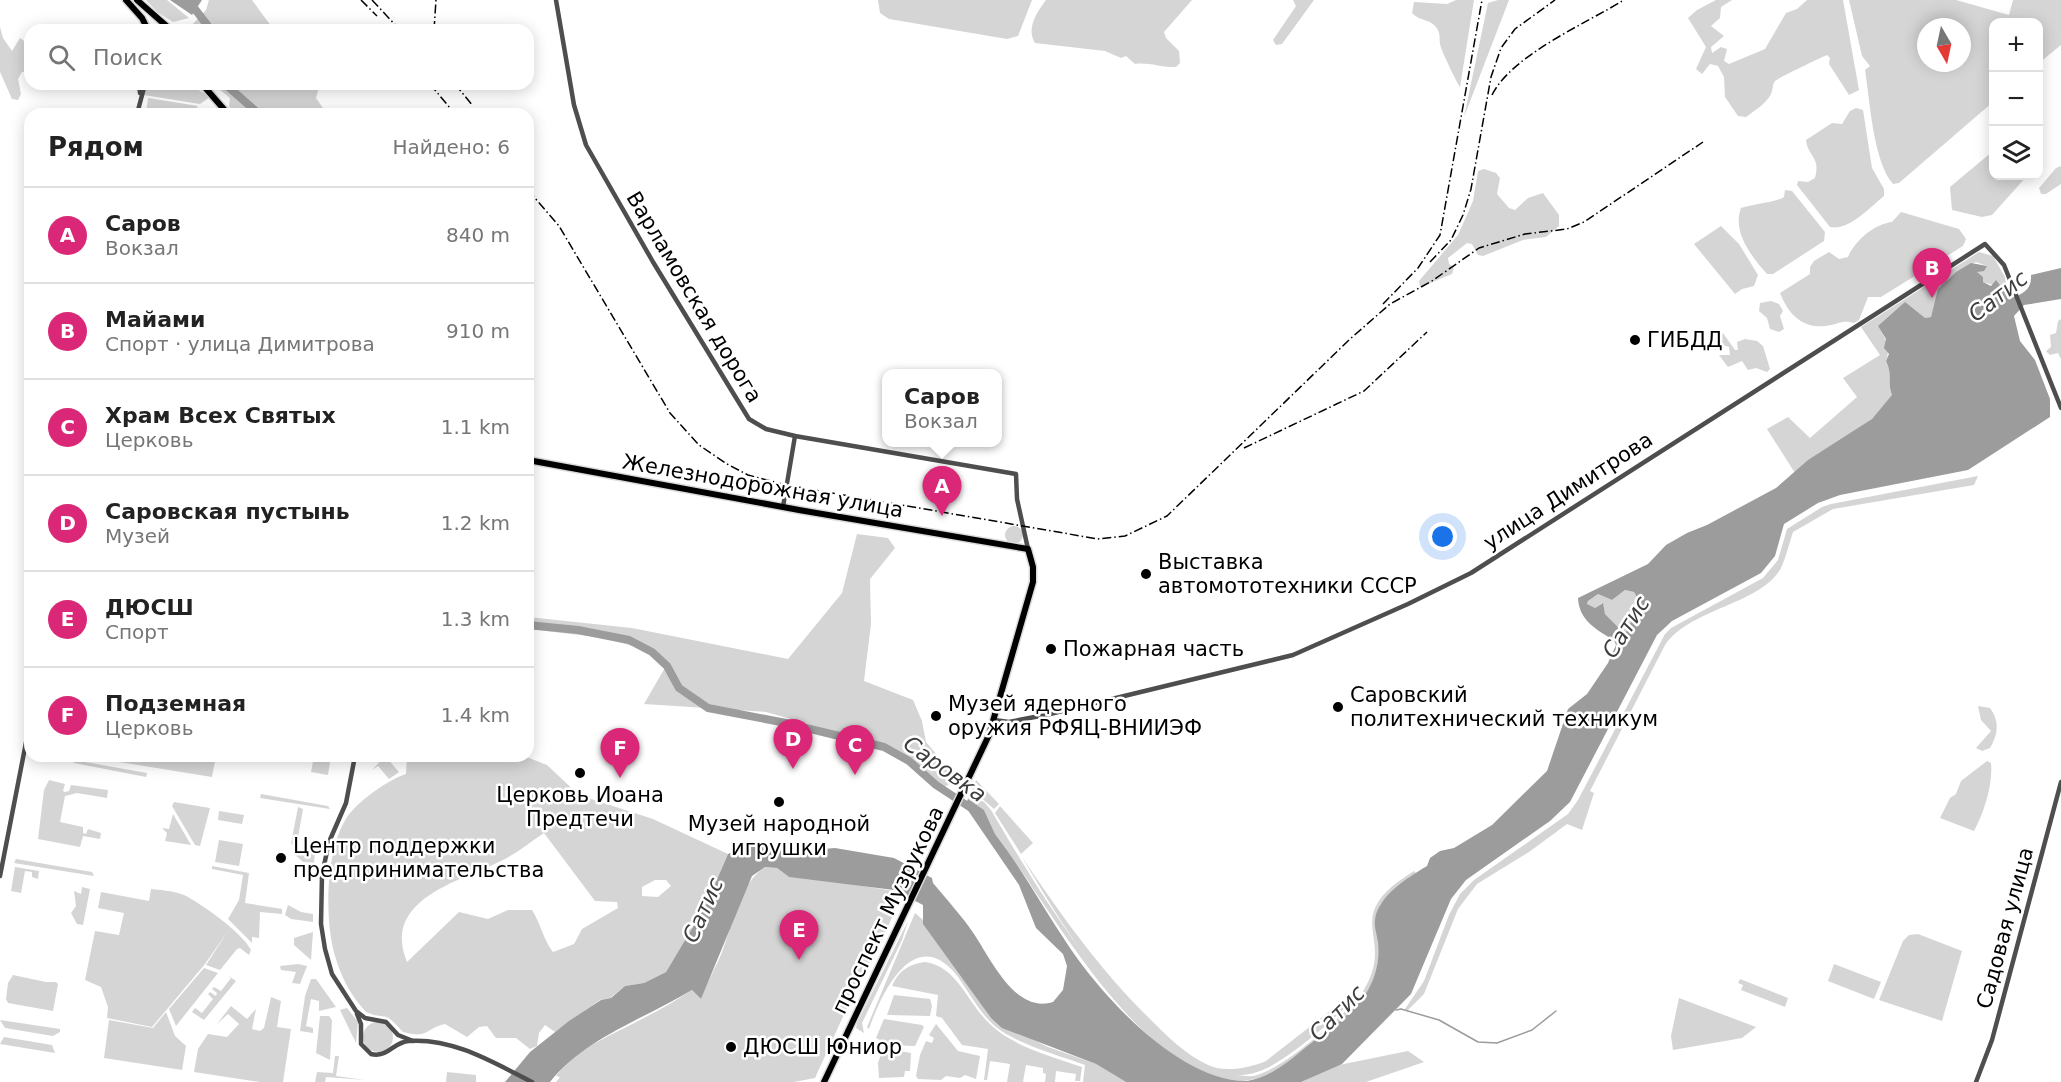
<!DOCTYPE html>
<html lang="ru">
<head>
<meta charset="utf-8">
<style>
  body { margin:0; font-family:"DejaVu Sans",sans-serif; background:#f2f2f2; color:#222 }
  .controls { position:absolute; right:18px; top:18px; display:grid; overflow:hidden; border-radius:12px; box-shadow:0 3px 15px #0003 }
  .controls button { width:54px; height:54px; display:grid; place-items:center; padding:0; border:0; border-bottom:2px solid #e0e0e0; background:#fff; color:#222; font:30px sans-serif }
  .compass { position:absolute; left:1917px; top:18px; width:54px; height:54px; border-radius:50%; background:#fff; box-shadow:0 3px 15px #0003; rotate:171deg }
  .you { position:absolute; left:1443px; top:537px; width:21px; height:21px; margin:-15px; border:4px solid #fff; border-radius:50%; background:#1a73e8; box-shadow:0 0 0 9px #1a73e833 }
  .badge { display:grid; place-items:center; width:39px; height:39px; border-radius:50%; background:#db2777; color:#fff; font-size:20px; font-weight:700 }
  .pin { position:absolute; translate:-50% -50px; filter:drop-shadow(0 2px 3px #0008) }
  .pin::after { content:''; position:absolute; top:32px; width:21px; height:18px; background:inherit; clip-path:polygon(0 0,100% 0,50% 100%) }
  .popup { position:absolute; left:882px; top:369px; width:120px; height:78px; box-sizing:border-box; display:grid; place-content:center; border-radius:12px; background:#fff; filter:drop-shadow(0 2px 4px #0005); font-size:20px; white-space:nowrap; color:#767676 }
  .popup b { font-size:22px; color:#222 }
  .popup::after { content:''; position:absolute; left:50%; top:100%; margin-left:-12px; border:12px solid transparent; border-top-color:#fff }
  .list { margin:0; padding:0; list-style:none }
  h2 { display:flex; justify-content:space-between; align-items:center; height:78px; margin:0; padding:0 24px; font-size:26px }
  h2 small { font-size:20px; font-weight:400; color:#767676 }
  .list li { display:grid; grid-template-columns:39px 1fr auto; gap:18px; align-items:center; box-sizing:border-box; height:96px; padding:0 24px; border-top:2px solid #e0e0e0 }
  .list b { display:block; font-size:22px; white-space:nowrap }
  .list p { margin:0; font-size:20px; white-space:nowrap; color:#767676 }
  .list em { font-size:20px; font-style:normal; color:#767676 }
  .icon { flex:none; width:33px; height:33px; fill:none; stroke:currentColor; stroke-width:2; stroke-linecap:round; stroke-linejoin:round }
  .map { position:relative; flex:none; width:2061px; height:1082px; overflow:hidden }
  .search { position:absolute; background:#fff; box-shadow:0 3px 15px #0003; left:24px; top:24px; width:510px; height:66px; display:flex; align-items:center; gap:15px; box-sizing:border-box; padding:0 21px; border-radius:18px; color:#767676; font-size:22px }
  .panel { position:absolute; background:#fff; box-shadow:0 3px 15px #0003; left:24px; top:108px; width:510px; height:654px; border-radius:18px }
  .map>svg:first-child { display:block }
</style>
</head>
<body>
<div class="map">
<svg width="2061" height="1082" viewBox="0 0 2061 1082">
  <rect width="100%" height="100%" fill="#fff"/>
  <g fill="#d5d5d5" fill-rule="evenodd">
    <polygon points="146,0 167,0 189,18 173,22 157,12"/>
    <polygon points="209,0 252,0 274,30 191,30 190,27 206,10"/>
    <polygon points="878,0 1032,0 1018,36 1007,39 889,19 880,13"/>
    <path d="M1046 0H1192L1164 32 1166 38 1179 51 1180 63 1176 67C1162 68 1149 62 1135 64L1126 56 1121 58 1105 51 1035 43C1026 28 1037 12 1046 0Z"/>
    <polygon points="1293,0 1314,0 1282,44 1276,45 1273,40 1296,6"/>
    <path d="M1456 0H1474L1460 87C1457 83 1440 48 1440 44 1439 37 1441 34 1436 27 1430 19 1419 21 1412 13L1414 2 1447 4Z"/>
    <polygon points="1498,0 1509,0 1464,117 1488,3"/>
    <path d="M1716 0H1744H1732L1721 7 1720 18 1711 26 1724 36 1711 47 1712 53 1721 47 1727 49 1724 61 1729 64 1765 49 1786 13 1797 9 1807 0H1843L1859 90 1849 95 1829 64 1830 58 1827 55C1822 57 1778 78 1775 81 1772 85 1773 90 1771 94 1766 104 1755 110 1746 117L1738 116 1725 97 1724 77 1718 66 1710 64 1702 74 1696 69 1706 47 1688 18 1697 10Z"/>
    <path d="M1849 0H1956L2009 15 2013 0H2061V45L2039 63 2038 22H1994L1993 102 1899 183 1893 184C1873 161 1870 101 1865 70L1870 66 1862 56ZM1926 27H1962V63H1926Z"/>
    <polygon points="0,27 3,38 12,51 20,38 30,45 30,71 22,72 18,79 21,94 18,100 12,99 0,72"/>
    <polygon points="147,84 189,84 210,97 200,104 144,95"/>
    <polygon points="213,84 320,84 316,98 327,114 235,114 229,106 230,98"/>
    <polygon points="148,98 198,106 192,114 146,114"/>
    <path d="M1856 108 1863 110 1872 168 1884 189V196C1870 207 1849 231 1830 227L1797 185 1798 181 1808 182 1815 178C1821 157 1808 157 1806 140L1832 123 1842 124 1850 111Z"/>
    <polygon points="1993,151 1994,176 2027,176 1992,215 1982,217 1952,210 1950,187"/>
    <polygon points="2061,166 2061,184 2046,194 2041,194 2039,188 2056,168"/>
    <polygon points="1484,169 1496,173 1500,178 1497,194 1509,208 1515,210 1528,198 1543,193 1559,215 1559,226 1546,237 1523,240 1483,256 1478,255 1472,244 1467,243 1448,258 1449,264 1454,268 1452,274 1420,287 1419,281 1458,235 1473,201 1478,171"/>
    <path d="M1785 190 1792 191 1825 232 1824 241 1773 274H1767C1751 256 1732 232 1741 208 1753 204 1777 202 1784 197Z"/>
    <path d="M1901 212 1959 229 1966 239 1963 246 1881 297H1868L1859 320 1854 323C1843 320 1841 323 1831 325 1805 331 1789 316 1780 293L1810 274V267L1814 261 1829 252 1839 259 1848 257C1855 241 1874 224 1892 222Z"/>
    <polygon points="1721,226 1739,244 1758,275 1754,286 1742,289 1735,294 1694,244"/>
    <path d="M1979 252 1993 256 2005 277 2008 295 2000 287 1983 282 1977 272 1987 266 1976 262C1941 279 1942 283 1931 317L1878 326C1885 337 1891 348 1886 361 1893 376 1887 382 1892 395 1872 431 1824 445 1795 473L1767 429 1788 417 1810 438 1857 397 1843 378 1880 355 1861 327Z"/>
    <polygon points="1771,301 1779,304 1783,311 1780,316 1784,329 1779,332 1770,329 1767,318 1759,311 1760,303"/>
    <polygon points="2061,319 2061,359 2058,353 2050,355 2046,351 2051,347 2050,335 2056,333 2058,321"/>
    <polygon points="1723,333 1735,350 1738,350 1737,342 1745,339 1757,341 1763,346 1770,369 1767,372 1756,368 1748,370 1742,361 1728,367 1719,355 1730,355 1729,347 1723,345 1721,348 1714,350 1712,339"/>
    <path d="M1978 476 1974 485 1833 509 1793 532C1789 544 1786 557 1781 568 1761 605 1686 609 1664 647L1590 791 1594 793 1582 830 1567 824 1529 852 1477 884 1458 909 1424 994 1407 1011 1405 1009 1424 981 1449 915 1460 894 1474 880 1568 814 1578 800 1665 634 1671 628 1763 578 1778 560 1787 529 1822 507 1831 504Z"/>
    <circle cx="1014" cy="535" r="9"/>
    <polygon points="857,534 888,538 895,548 870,579 871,624 864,681 913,700 922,721 926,742 949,769 951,778 948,785 941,788 893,748 766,712 644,704 666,666 638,647 597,637 528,629 528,617 632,628 788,659 842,593"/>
    <polygon points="1625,590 1634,592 1640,603 1625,634 1605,614 1602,603 1595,608 1587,605 1588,601 1598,594 1612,600"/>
    <path d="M1978 706 1990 708C2000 721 1998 735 1990 748L1982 751 1976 748 1991 731 1981 720Z"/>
    <polygon points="101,756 216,756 212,777 101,759"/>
    <polygon points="314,756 331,756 328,775 311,772"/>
    <polygon points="385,756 399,772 389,779 378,766 372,770"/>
    <path d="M407 756H524L547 765 579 795 653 819 728 854 706 905 666 972 644 983 625 986 610 998 600 1000 555 1032 545 1025 539 1033 537 1046 530 1049 516 1038H496L487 1026 479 1027 467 1037 445 1024C424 1029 429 1039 403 1032 382 1008 389 1022 366 1012 351 996 341 977 335 956 324 919 325 844 350 813 363 798 388 780 406 774ZM544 833 595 901 617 902 618 908 582 929 574 944 553 952C543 939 541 924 532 910H508L488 919 459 912 407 962C381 899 461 881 501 861 516 854 530 842 544 833ZM655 880H666L671 886 658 897 642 896V887Z"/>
    <polygon points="74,760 147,773 146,777 74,763"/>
    <path d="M1987 761 1991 763C1993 785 1984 812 1974 831L1940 818 1950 798 1956 794 1961 781Z"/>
    <polygon points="49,780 65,784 63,791 65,792 69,791 71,785 108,790 107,798 77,793 65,796 60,822 83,827 83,833 86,834 88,829 101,833 100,839 83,836 80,847 38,839 44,790"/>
    <polygon points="976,780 999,804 994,809 972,790"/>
    <polygon points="261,794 328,806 330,809 260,798"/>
    <path d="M970 794 984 802 991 810C1036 886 1147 1082 1254 1076 1283 1069 1334 1023 1356 1001 1367 987 1375 971 1375 953 1375 937 1368 921 1376 906 1383 891 1400 880 1414 871L1416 873 1380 905C1379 926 1381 948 1377 968 1369 1005 1332 1026 1306 1048 1287 1063 1268 1079 1243 1081 1141 1082 1048 902 995 834L984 810 968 799Z"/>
    <polygon points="174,802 210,808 200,846 195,845 172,806"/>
    <polygon points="1000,806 1033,843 1021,854 995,813"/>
    <polygon points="298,807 303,809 296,849 309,855 315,852 314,863 303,862 293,853 294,845 291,844"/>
    <polygon points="219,811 244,815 242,824 218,820"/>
    <polygon points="173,814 191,845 165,841 167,833 162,828 169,829"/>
    <polygon points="219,840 243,844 239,866 215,862"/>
    <path d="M1022 857C1061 915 1100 970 1150 1019 1167 1036 1186 1055 1208 1065 1225 1073 1249 1068 1266 1061L1353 993 1356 996C1338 1017 1292 1056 1267 1068 1254 1075 1233 1078 1218 1074 1195 1069 1174 1051 1156 1036 1099 985 1061 923 1022 857Z"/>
    <polygon points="16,859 92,872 94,876 14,863"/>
    <polygon points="212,866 249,873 245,903 282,909 282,914 260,912 259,938 252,937 252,943 228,919 239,900 243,875 212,869"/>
    <polygon points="15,867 39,871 38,879 32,877 32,872 25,871 21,893 11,891"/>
    <path d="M765 867 777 868 789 877 813 878 900 892C893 925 874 951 860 981 844 1013 830 1046 815 1078L794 1082H556L560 1077 556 1076C577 1048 610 1036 640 1020 658 1011 675 1001 692 990L701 999C706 984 714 971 720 957 733 927 737 886 765 867Z"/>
    <polygon points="82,887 90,889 83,925 77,924 71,913 76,906 74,891 81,894"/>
    <path d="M151 889C161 890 174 891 184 895 199 902 243 933 251 950L249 955 240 948 237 949 220 970 206 965 228 931 205 964 152 1027 107 1018 108 1007 101 987 85 980 95 931 119 935 124 913 98 908 101 892 149 901Z"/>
    <polygon points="288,905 301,912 313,914 313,922 291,919 285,915"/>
    <path d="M915 913 922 919 991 1018 1048 1047 1096 1064 1126 1082H1083L1085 1065C1058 1055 1017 1044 996 1027 978 1012 968 989 954 972 912 925 880 997 869 1029L867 1027Z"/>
    <polygon points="908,921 902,940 862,1023 864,1033 856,1028 857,1023"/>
    <polygon points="313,932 311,960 294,945 294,938"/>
    <polygon points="1918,934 1962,951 1942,1021 1879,1000 1903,941 1909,935"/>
    <path d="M925 962C956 966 967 1001 987 1021 1010 1046 1051 1056 1082 1067L1080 1081H1075L1076 1074 1056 1071 1055 1082H1045L1046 1074 1043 1073V1068L1026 1065 1023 1082H1007L1010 1064 990 1061 987 1080H984L988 1049 962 1045 942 1018 936 1016 938 995 892 986C898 971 909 964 925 962Z"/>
    <polygon points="298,964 307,966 300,984 292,983 296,972 281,970 280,966"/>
    <polygon points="1834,964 1881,982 1874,999 1828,981"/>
    <polygon points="204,968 218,973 176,1026 169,1009"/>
    <polygon points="226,974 236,981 204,1020 192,1012 195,1008 202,1013 213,999 208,994 210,992 216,996 217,993 212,989 214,987 221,991 231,978"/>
    <polygon points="13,975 46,982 56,982 58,984 53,1011 8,1003 6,999 8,983"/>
    <polygon points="311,979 316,979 336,1007 319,1011 319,1001 311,999 306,1026 313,1028 313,1033 300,1031 305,996"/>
    <polygon points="1740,979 1788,998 1785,1007 1741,990 1743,985 1738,983"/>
    <polygon points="894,995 930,999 932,1006 930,1016 887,1015"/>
    <polygon points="271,997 281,1001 277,1027 291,1029 283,1082 260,1082 194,1072 198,1049 208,1034 227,1037 239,1024 228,1014 217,1024 231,1006 247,1019 256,1009 252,1029 260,1031 264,1028"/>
    <polygon points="1679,998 1756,1027 1742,1038 1673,1050 1671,1036"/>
    <polygon points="347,1008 358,1022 356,1043 340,1010"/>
    <polygon points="166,1012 175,1036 186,1046 182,1070 104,1058 109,1020 153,1028"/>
    <polygon points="320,1016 329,1016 332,1020 330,1060 316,1053"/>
    <polygon points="884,1019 922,1025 924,1027 915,1046 890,1045 876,1038"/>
    <polygon points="0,1020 60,1029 60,1032 53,1036 5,1028"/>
    <circle cx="378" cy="1037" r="15"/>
    <polygon points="936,1024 958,1051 980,1056 976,1079 965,1075 960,1078 946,1076 941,1080 918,1079 916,1076 920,1055 926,1041 932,1043 934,1038 929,1035"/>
    <polygon points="4,1037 52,1045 55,1053 0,1044"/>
    <polygon points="883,1048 911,1053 910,1071 905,1071 904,1077 879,1078 878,1063"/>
    <polygon points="1408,1051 1424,1062 1366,1082 1301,1082 1334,1066"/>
    <polygon points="335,1056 339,1056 336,1076 365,1080 326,1077 325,1082 315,1082 317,1072 333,1073"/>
    <polygon points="447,1072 476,1075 476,1082 446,1082"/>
  </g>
  <g fill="#9c9c9c" fill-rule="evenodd">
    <polygon points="170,0 202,0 192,15"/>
    <path d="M1971 263 1987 266 1984 271 1977 272 1983 277V282L1991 286 1996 280 2010 298C2023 295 2032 289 2031 275L2061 268V299L2024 305 2014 316 2020 341 2035 360 2050 399V417L1968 470 1840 495 1818 503 1784 524 1775 556 1761 573 1672 621 1657 635 1570 802 1550 821 1466 880 1451 899 1411 994 1342 1064 1301 1082H1126L1096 1064 1002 1028 991 1018 923 924V905L894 890 789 877 777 868 765 867 752 876 701 999 692 990C644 1019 585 1038 550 1082H505L530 1052 569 1021 601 1000 611 998 625 986 644 983 666 972 706 905 728 854 745 845 810 850 835 848 894 858 932 878 933 883C947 900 962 916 974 934 991 959 1015 1014 1053 1002L1063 990 1067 966 1063 954 1036 928 1019 885 965 806 968 799 984 810 995 834C1023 870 1044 910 1070 948 1103 997 1180 1082 1247 1081 1270 1077 1287 1063 1305 1048 1326 1031 1354 1014 1368 990 1376 976 1380 959 1378 942 1377 935 1374 927 1375 920 1378 896 1407 878 1427 866L1430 858 1440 851 1454 848 1492 825 1547 771 1568 709 1587 694 1608 663 1616 645 1614 640C1596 630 1579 620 1578 598L1648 564 1666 545 1687 533 1707 525 1776 488 1808 460 1872 419 1892 395C1887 382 1893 376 1886 361L1889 354 1884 348 1886 339 1878 326 1905 302 1925 318 1931 317 1938 289 1956 272ZM1625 590 1634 592 1640 603 1625 634 1605 614 1603 603 1595 608 1587 604 1588 601 1598 594 1612 600Z"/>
  </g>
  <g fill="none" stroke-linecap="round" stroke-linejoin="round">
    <polyline stroke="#9c9c9c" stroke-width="1.5" points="1396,1010 1401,1009 1439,1020 1478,1042 1497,1043 1532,1030 1556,1011"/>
    <g stroke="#9c9c9c" stroke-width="8">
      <polyline points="188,0 208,26 208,30"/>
      <polyline points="225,84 259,114"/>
      <polyline points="528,625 578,630 629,640 652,652 667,666 679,688 708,708 786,723 884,747 909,761 936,785 974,810"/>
    </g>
    <g stroke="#dbdbdb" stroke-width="9">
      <g id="major">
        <polyline points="126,0 142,18 148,30"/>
        <polyline points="137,0 171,30"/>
        <polyline points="202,84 228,114"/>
        <polyline points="528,460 799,510 1028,549 1033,567 1033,582 989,735 824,1082"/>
      </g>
    </g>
    <g stroke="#4e4e4e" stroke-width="4.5">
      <polyline points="556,0 574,105 586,145 653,262 749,419 766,429 795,436 1016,474 1017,499 1028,549"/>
      <polyline points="139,84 140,93"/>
      <polyline points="137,114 145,84"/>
      <polyline points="783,507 795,436"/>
      <polyline points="994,720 1009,722 1050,714 1293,655 1408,604 1471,573 1985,244 2004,265 2061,408"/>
      <polyline points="355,756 346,803 329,842 322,875 321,924 325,949 332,974 356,1011 365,1018 386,1022 398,1035 413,1041"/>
      <polyline points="0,876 30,722"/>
      <path d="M357 1014 361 1024V1044L371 1054C388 1058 393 1042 409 1041 454 1038 494 1063 532 1082"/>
      <polyline points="1976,1082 1992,1040 2061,782"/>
    </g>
    <use href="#major" stroke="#000" stroke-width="6"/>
    <g stroke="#000" stroke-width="1.5" stroke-dasharray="9 3 1.5 3" stroke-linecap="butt">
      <polyline points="361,0 377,16"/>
      <polyline points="372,0 400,30"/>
      <polyline points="434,30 436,0"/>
      <polyline points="430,84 455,114"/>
      <polyline points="455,84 473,106"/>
      <path d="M1492 95C1512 55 1585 24 1624 0"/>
      <polyline points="528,190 559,226 670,413 699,445 727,464 748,475 786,485 1098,539 1125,536 1167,516 1350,339 1390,304 1432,281 1479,248 1525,234 1567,229 1584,222 1703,142"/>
      <polyline points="1430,262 1451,240 1463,215 1471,189 1491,77 1501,48 1515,29 1555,0"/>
      <polyline points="1383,304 1418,268 1440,235 1482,0"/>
      <polyline points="1244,448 1364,391 1427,332"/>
    </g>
  </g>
  <g fill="#000" stroke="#fff" stroke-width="2">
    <circle cx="1635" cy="340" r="6"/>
    <circle cx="1146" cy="574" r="6"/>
    <circle cx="1051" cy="649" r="6"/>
    <circle cx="1338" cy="707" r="6"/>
    <circle cx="936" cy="716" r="6"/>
    <circle cx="580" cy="773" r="6"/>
    <circle cx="779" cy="802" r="6"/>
    <circle cx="281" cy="858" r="6"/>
    <circle cx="731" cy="1047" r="6"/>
  </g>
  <g text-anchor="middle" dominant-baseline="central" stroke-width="5" stroke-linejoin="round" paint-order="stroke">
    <g font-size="21" fill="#000" stroke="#fff">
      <text transform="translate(694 297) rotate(59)">Варламовская дорога</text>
      <text transform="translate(763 486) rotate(10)">Железнодорожная улица</text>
      <text transform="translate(1568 491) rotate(-33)">улица Димитрова</text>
      <text transform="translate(888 910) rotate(-64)">проспект Музрукова</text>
      <text transform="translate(2005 928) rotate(-75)">Садовая улица</text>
    </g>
    <g font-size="21" fill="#000" stroke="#fff" text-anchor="start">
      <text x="1647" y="340">ГИБДД</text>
      <text x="1158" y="562">Выставка<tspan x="1158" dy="24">автомототехники СССР</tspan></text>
      <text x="1063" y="649">Пожарная часть</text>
      <text x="1350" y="695">Саровский<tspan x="1350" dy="24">политехнический техникум</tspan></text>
      <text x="948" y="704">Музей ядерного<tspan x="948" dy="24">оружия РФЯЦ-ВНИИЭФ</tspan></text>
      <text x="580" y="795" text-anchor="middle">Церковь Иоана<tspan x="580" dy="24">Предтечи</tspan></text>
      <text x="779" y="824" text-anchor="middle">Музей народной<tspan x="779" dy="24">игрушки</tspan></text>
      <text x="293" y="846">Центр поддержки<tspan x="293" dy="24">предпринимательства</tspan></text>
      <text x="743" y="1047">ДЮСШ Юниор</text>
    </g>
    <g font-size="22" font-style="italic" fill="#3d3d3d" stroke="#fff">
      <text transform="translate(1998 296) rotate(-38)">Сатис</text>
      <text transform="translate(1626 627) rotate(-58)">Сатис</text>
      <text transform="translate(945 769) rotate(36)">Саровка</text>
      <text transform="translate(703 910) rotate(-66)">Сатис</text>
      <text transform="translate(1337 1013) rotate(-45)">Сатис</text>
    </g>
  </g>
</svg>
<div class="controls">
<button>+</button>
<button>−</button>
<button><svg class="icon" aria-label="layers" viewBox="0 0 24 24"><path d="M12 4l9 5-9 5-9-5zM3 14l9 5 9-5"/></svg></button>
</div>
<svg class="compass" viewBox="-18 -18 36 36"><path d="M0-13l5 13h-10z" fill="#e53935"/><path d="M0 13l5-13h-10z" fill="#767676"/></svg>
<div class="you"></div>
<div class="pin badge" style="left:942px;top:516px">A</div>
<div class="popup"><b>Саров</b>Вокзал</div>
<div class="pin badge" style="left:1932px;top:298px">B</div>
<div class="pin badge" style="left:855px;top:775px">C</div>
<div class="pin badge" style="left:793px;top:769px">D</div>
<div class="pin badge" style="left:799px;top:960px">E</div>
<div class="pin badge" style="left:620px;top:778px">F</div>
<div class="search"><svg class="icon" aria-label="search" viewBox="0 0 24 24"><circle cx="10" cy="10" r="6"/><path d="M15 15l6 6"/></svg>Поиск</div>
<section class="panel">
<h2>Рядом<small>Найдено: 6</small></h2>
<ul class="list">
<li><span class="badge">A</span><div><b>Саров</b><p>Вокзал</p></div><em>840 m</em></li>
<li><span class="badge">B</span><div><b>Майами</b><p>Спорт · улица Димитрова</p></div><em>910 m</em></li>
<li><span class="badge">C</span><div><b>Храм Всех Святых</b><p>Церковь</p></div><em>1.1 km</em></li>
<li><span class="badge">D</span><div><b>Саровская пустынь</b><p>Музей</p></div><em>1.2 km</em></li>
<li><span class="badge">E</span><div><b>ДЮСШ</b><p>Спорт</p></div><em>1.3 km</em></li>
<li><span class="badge">F</span><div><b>Подземная</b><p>Церковь</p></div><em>1.4 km</em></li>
</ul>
</section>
</div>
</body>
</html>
